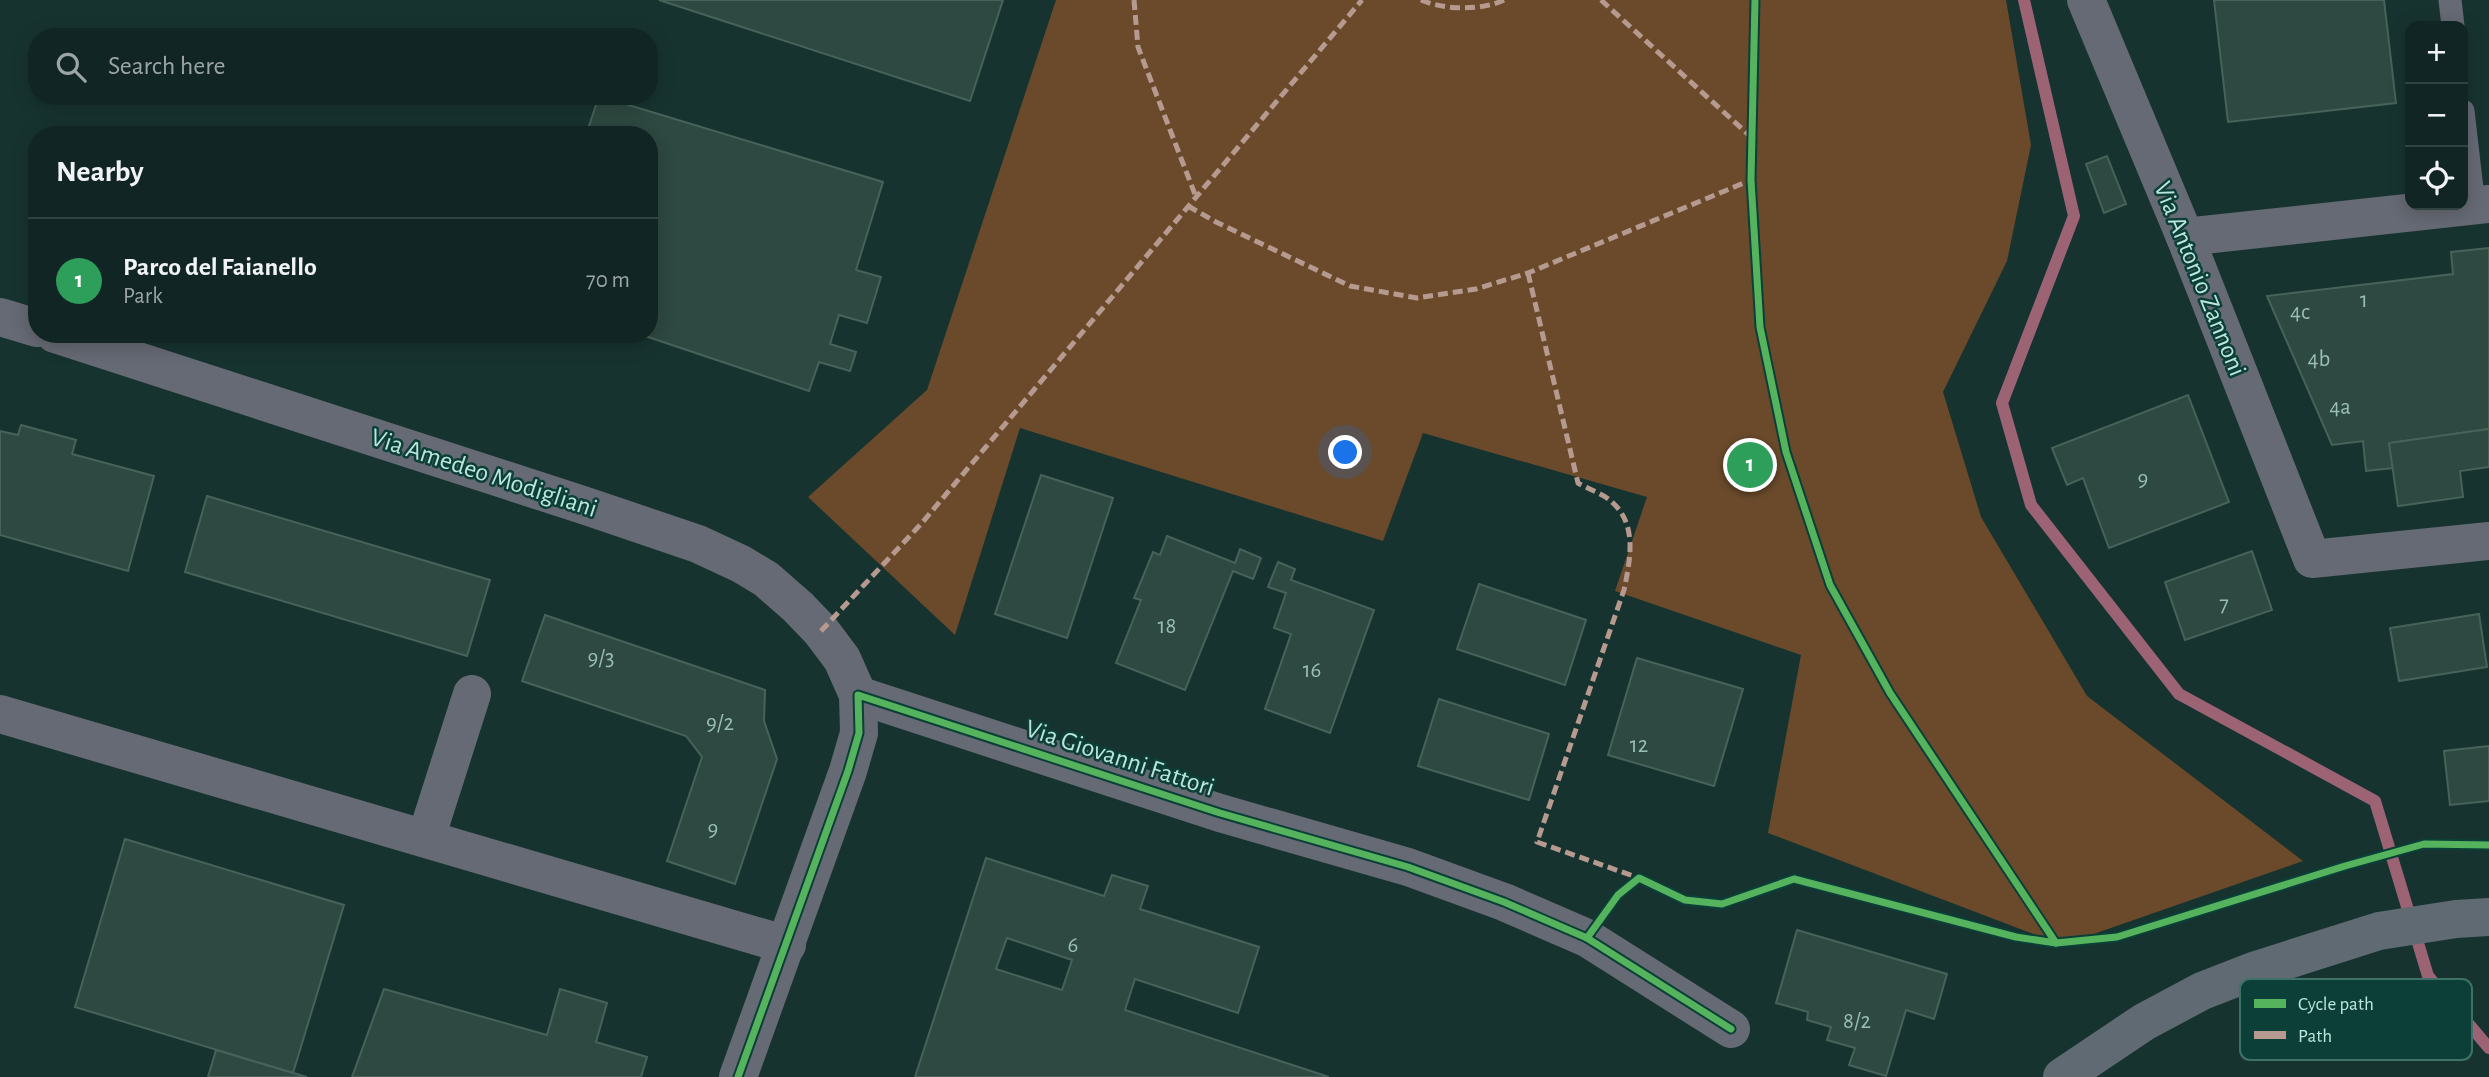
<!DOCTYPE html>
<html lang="en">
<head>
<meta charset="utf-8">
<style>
  body { margin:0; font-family:"Alegreya Sans",sans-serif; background:#1a2e2c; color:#f1f3f6 }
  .controls { position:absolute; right:21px; top:21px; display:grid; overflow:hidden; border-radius:14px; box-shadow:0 4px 18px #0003 }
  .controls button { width:63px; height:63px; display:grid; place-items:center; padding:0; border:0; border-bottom:2px solid #304341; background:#112624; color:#f1f3f6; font:35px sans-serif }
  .you { position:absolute; left:1346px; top:453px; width:24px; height:24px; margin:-18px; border:5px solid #fff; border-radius:50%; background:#1a73e8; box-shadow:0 0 0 10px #1a73e833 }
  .badge { display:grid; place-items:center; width:46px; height:46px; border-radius:50%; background:#d93025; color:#fff; font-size:23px; font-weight:700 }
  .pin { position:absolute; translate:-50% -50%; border:4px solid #fff; box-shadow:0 2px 7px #0006 }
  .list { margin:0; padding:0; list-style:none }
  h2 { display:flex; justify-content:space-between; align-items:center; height:91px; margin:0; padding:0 28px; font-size:30px }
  h2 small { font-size:23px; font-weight:400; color:#9ca5a6 }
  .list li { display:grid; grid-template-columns:46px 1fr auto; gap:21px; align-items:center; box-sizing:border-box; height:126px; padding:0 28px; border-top:2px solid #304341 }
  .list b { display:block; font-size:26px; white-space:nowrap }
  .list p { margin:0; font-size:23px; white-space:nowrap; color:#9ca5a6 }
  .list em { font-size:23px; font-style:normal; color:#9ca5a6 }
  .icon { flex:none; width:38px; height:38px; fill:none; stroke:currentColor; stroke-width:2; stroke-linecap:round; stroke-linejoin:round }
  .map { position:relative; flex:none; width:2489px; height:1077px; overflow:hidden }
  .search { position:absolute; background:#112624; box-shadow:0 4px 18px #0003; left:28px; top:28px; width:630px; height:77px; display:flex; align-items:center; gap:18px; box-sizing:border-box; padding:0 24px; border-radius:28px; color:#9ca5a6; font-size:26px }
  .panel { position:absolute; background:#112624; box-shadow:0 4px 18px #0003; left:28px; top:126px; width:630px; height:217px; border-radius:28px }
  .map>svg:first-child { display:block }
</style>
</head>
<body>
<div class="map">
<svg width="2489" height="1077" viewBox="0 0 2489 1077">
  <rect width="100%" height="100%" fill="#173330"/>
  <polygon fill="#6a4a2b" points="1056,0 2006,0 2031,145 2007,261 1943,392 1981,517 2087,696 2303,861 2062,945 1768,833 1801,655 1615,591 1647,497 1423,433 1383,541 1020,428 955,635 808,497 927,390"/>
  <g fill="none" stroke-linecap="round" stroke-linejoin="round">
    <polyline stroke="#9c6375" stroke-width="12" points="2024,0 2074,216 2002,403 2031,505 2179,694 2375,801 2428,976 2489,1048"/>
  </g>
  <g fill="#2e4941" stroke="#476259" stroke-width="2" fill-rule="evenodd">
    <polygon points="659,0 1003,0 970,101"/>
    <polygon points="2214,0 2384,0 2396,103 2228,122"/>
    <polygon points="599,96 883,182 856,270 881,277 867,323 839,315 830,344 856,352 850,371 819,362 809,391 639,334 649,334 649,135 586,135"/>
    <polygon points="2107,156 2126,204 2104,213 2086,164"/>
    <polygon points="2489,248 2489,429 2389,443 2393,468 2366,471 2363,441 2332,445 2267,296 2453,274 2451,252"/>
    <polygon points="2188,395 2229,502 2109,548 2083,478 2067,485 2052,448"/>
    <polygon points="21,425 76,440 72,454 154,476 128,571 0,535 0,431 18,435"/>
    <polygon points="2489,429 2489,467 2460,471 2463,497 2398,506 2389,443"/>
    <polygon points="1041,475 1113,498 1067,638 995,614"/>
    <polygon points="207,496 490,580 467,656 185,572"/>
    <polygon points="1167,536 1235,563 1240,549 1261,558 1253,579 1233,571 1185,690 1116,663 1141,600 1134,598 1153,552 1160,555"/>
    <polygon points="2252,551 2272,610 2185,640 2165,582"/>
    <polygon points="1278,562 1295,569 1291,580 1374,610 1330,733 1265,709 1291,634 1274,628 1286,593 1268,587"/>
    <polygon points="1479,584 1586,620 1565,685 1457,649"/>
    <polygon points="2479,614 2487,667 2399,681 2390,628"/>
    <polygon points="545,615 765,690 764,721 777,759 735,884 667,861 702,757 686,736 522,681"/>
    <polygon points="1637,658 1743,689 1714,786 1608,755"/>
    <polygon points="1439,699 1549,734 1529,800 1418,766"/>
    <polygon points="2489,746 2489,801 2450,805 2444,751"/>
    <polygon points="125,839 344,905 293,1073 75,1007"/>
    <path d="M986 858 1104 896 1112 875 1148 886 1140 909 1259 947 1238 1013 1135 979 1125 1010 1329 1077H915ZM1007 938 1072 960 1062 990 996 969Z"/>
    <polygon points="1797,930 1947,974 1934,1019 1906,1010 1886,1076 1849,1065 1855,1048 1827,1040 1831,1027 1807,1020 1808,1012 1776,1003"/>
    <polygon points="384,989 547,1035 560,989 607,1003 596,1042 647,1057 641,1077 352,1077"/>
    <polygon points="216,1050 293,1073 307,1077 208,1077"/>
  </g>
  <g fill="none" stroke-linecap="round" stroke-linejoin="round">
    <g stroke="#666a74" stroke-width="23">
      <polyline points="2450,0 2453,26"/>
      <polyline points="2463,111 2474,206"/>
    </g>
    <g stroke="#666a74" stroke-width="38">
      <polyline points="2086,0 2185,237 2312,559 2489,541"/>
      <polyline points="2185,237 2489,204"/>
      <polyline points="0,317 37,328"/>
      <polyline points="55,334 586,506 698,544 741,564 766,579 798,607 821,631 842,659 858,695"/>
      <polyline points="0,714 787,945"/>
      <polyline points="426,838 472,694"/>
      <polyline points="738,1077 848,771 859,733 858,695 1220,813 1408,867 1504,902 1587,938 1731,1029"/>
    </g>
    <polyline stroke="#606a72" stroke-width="38" points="2062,1077 2144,1022 2202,991 2256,970 2379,931 2456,919 2489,917"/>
    <g stroke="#b69a8f" stroke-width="5" stroke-dasharray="10 5" stroke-linecap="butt">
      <polyline points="1134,0 1138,47 1196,197"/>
      <path d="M1421 0C1444 10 1481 11 1504 0"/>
      <polyline points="1601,0 1751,137"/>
      <polyline points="1188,206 1216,222 1350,286 1417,298 1476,289 1528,273 1751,180"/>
      <path d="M1528 273 1578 483C1588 489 1604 494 1612 502 1638 525 1630 561 1624 590L1537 842 1639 878"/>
      <polyline points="821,631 921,524 1362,0"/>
    </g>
    <g stroke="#0b3f38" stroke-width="11">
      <g id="cycleway">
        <polyline points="1755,0 1751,180 1760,327 1786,452 1830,585 1890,693 2056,943"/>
        <polyline points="1587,938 1618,895 1639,878 1685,900 1722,904 1794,879 2016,937 2056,943 2117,937 2345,866 2424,844 2489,845"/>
        <polyline points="738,1077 848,771 859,733 858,695 1220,813 1408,867 1504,902 1587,938 1731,1029"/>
      </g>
    </g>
    <use href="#cycleway" stroke="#56b35d" stroke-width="7"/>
  </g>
  <g text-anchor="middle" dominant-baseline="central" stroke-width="5" stroke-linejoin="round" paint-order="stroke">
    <g font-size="23" fill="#98bfb5">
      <text x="2364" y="300">1</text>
      <text x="2300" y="312">4c</text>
      <text x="2319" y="359">4b</text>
      <text x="2340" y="407">4a</text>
      <text x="2143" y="479">9</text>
      <text x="2224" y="604">7</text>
      <text x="1167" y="626">18</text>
      <text x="601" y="658">9/3</text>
      <text x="1312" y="670">16</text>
      <text x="720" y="723">9/2</text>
      <text x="1639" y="745">12</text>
      <text x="713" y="829">9</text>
      <text x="1073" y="945">6</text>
      <text x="1857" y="1021">8/2</text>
    </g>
    <g font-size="26" fill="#bce6dc" stroke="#0b3f38">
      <text transform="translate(2200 279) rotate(68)">Via Antonio Zannoni</text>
      <text transform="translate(484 473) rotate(18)">Via Amedeo Modigliani</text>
      <text transform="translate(1120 758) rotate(18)">Via Giovanni Fattori</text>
    </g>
  </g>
  <rect x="2240" y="979" width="232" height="81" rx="10" fill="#0b3f38" stroke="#407169" stroke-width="2"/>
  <rect x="2254" y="999" width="32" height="9" fill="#56b35d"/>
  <rect x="2254" y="1031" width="32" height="8" fill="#b69a8f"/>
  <g font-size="19" fill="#bce6dc">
    <text x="2298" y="1010">Cycle path</text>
    <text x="2298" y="1042">Path</text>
  </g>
</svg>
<div class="controls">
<button>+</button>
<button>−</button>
<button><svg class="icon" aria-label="locate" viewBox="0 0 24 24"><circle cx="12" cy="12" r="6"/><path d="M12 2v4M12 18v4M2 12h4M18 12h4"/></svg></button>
</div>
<div class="you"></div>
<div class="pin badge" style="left:1750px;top:465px;background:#2e9e5b">1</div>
<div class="search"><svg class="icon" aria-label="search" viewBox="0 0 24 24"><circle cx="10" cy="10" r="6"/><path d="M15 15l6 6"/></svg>Search here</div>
<section class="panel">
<h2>Nearby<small></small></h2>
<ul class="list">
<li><span class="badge" style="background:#2e9e5b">1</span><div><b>Parco del Faianello</b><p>Park</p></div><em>70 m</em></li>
</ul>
</section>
</div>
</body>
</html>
